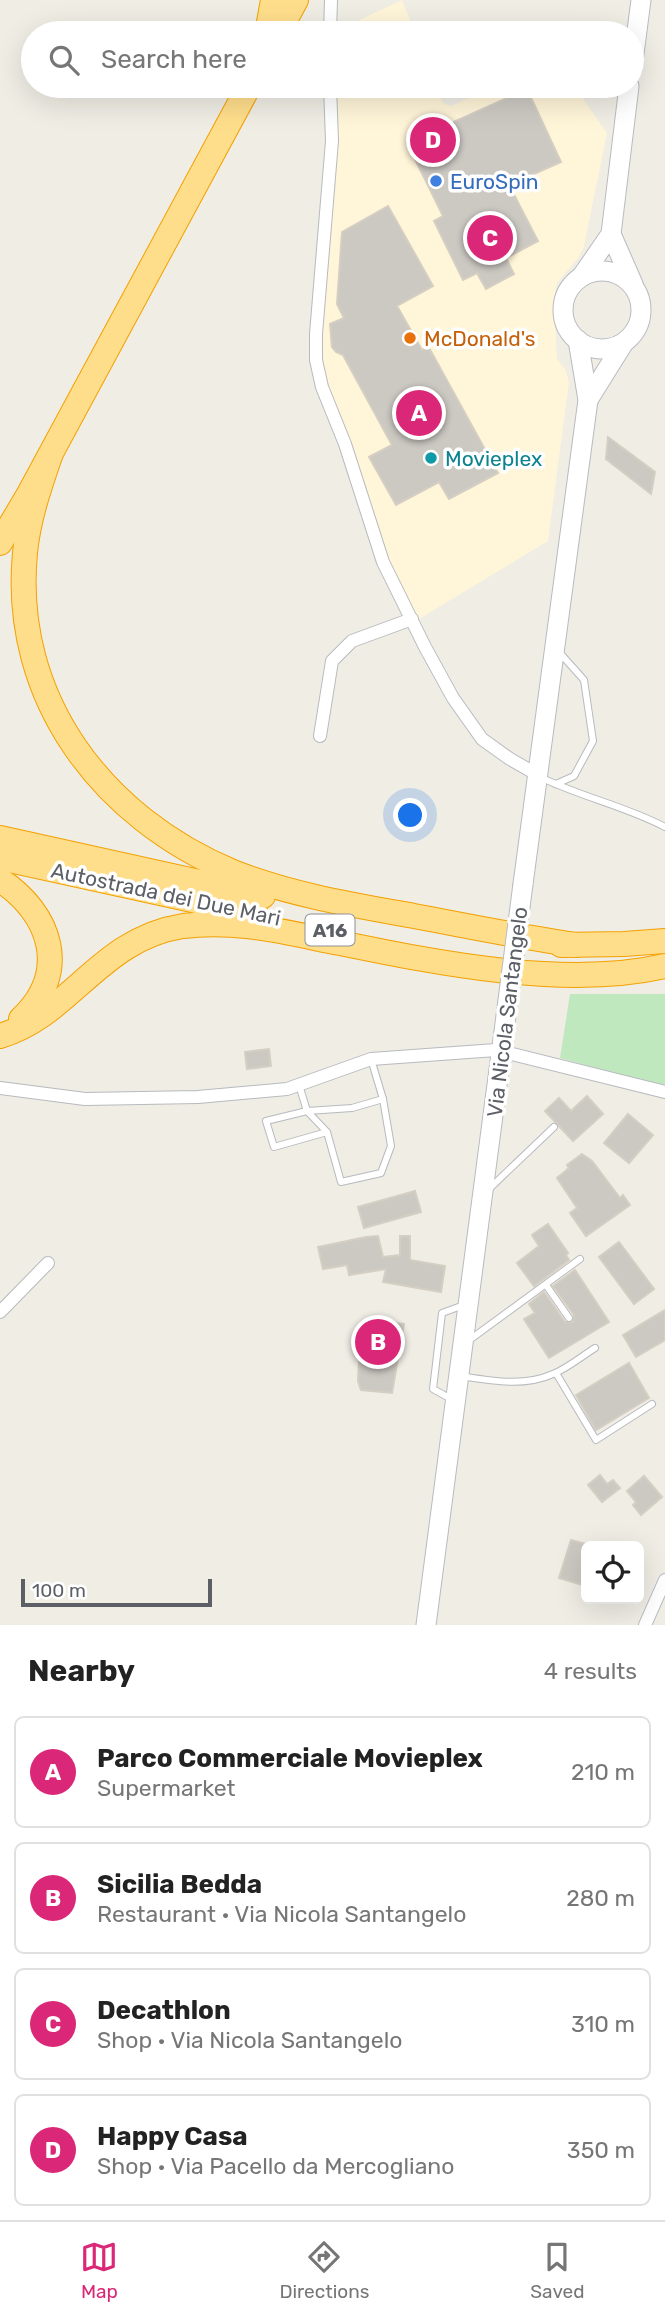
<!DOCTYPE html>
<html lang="en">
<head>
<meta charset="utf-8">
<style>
  body { margin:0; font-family:Rubik,sans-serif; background:#f2f2f2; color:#222 }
  .controls { position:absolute; right:21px; bottom:21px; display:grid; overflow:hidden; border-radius:10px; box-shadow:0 7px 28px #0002 }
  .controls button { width:63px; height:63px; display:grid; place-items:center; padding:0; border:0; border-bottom:2px solid #e0e0e0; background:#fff; color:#222; font:35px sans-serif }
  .scale { position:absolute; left:21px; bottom:18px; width:191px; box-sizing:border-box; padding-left:7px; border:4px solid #5c6066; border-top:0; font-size:19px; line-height:24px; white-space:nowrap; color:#5c6066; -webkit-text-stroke:5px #fff; paint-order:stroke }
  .you { position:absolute; left:411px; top:816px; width:24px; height:24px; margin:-18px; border:5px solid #fff; border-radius:50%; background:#1a73e8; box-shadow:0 0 0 10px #1a73e833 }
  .badge { display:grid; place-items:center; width:46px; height:46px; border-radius:50%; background:#db2777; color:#fff; font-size:23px; font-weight:700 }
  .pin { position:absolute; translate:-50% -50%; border:4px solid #fff; box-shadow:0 2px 7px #0006 }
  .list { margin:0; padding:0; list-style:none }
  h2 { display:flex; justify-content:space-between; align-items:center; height:91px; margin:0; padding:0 28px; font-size:30px }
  h2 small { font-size:23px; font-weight:400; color:#767676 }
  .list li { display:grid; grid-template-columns:46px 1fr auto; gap:21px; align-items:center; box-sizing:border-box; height:112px; margin:0 14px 14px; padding:0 14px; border:2px solid #e0e0e0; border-radius:10px }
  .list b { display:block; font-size:26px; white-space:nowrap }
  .list p { margin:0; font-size:23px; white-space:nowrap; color:#767676 }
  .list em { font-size:23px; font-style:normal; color:#767676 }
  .icon { flex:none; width:38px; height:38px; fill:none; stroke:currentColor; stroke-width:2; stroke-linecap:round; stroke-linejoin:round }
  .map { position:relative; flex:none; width:665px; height:1625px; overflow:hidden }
  .search { position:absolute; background:#fff; box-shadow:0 7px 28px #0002; left:21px; right:21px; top:21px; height:77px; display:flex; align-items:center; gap:18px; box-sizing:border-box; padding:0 24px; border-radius:38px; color:#767676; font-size:26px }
  .sheet { height:595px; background:#fff }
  nav { display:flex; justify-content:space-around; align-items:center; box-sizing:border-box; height:98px; border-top:2px solid #e0e0e0; background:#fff; font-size:19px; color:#767676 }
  nav a { display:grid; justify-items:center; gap:4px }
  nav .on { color:#db2777 }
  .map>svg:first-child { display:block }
</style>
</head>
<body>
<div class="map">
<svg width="665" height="1625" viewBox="0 0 665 1625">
  <rect width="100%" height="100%" fill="#efede4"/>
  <g fill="#fff5d9">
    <polygon points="402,0 415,33 334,33 349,25"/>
    <polygon points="330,86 436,86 443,103 451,106 497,86 574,86 607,133 584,246 579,257 557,283 554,299 557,359 565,369 569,382 548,541 414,622 383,562 316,360"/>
  </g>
  <polygon fill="#c0e8bf" points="570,994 665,994 665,1087 560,1058"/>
  <g fill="#ccc9c3" stroke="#d5cec2" stroke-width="2">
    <polygon points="527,89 561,162 509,185 538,241 506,258 514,274 486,289 477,273 463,280 434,221 443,216 407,143"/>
    <polygon points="388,206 433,286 397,306 422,350 428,346 498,473 449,499 439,482 396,505 369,457 392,445 343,355 336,352 332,347 330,324 344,318 337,304 342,232"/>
    <polygon points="608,437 655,472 651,494 606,459"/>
    <polygon points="269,1049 271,1066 247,1069 245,1052"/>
    <polygon points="587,1096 603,1114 573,1141 545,1111 559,1098 571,1111"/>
    <polygon points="628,1114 653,1135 629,1163 604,1143"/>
    <polygon points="582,1154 592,1161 620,1198 623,1195 630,1205 586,1236 570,1213 577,1208 557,1178 569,1168 567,1165"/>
    <polygon points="415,1191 421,1212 364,1228 358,1207"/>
    <polygon points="548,1224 568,1253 566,1255 569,1260 534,1286 517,1263 539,1246 532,1235"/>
    <polygon points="378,1236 383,1257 400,1255 400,1236 410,1236 410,1260 445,1266 441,1292 383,1282 386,1269 349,1275 347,1265 323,1269 318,1247 366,1237"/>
    <polygon points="619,1242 654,1289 634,1304 599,1257"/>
    <polygon points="575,1270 609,1322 549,1358 524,1319 535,1313 529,1304 544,1292 565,1322 573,1322 574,1315 553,1286"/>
    <polygon points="665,1310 665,1340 636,1357 623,1335"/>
    <polygon points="377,1321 404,1324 392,1393 361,1390 358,1381 359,1361 368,1362 370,1322"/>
    <polygon points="629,1363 649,1398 596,1430 576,1395"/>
    <polygon points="600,1475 607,1484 613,1480 620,1488 602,1502 588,1485"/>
    <polygon points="644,1476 662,1497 641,1515 633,1505 636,1502 627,1491"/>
    <polygon points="571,1540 586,1544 586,1586 559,1578"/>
  </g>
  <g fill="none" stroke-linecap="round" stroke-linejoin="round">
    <g stroke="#b7babf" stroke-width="8">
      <g id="lane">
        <path d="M540 777C581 797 625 806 665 827"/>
        <polyline points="556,784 574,776 593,741 584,680 559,652"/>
        <polyline points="299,1085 307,1111 352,1108 383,1099 371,1059"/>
        <polyline points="327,1132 307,1111 266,1121 274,1147 327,1132 341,1182 381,1173 391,1146 383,1099"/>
        <polyline points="490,1188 554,1127"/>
        <polyline points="546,1285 569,1318"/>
        <polyline points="468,1341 580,1259"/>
        <polyline points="556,1373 596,1440 652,1404"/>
        <path d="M461 1376C492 1381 524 1387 553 1374 568 1368 582 1356 595 1348"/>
        <polyline points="453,1400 433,1389 442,1313 464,1305"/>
      </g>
    </g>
    <g stroke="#b7babf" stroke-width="14">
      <g id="street">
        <polyline points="330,33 331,0"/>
        <polyline points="330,86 332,141 316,334 316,360 322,387 345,444 383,562 425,647 453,698 482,739 510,759 538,775"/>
        <polyline points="320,736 332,661 352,641 412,619"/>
        <polyline points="0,1088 85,1099 198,1097 287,1089 371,1059 496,1050 665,1092"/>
        <polyline points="0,1312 48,1263"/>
        <polyline points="645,1625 665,1580"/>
      </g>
    </g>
    <g stroke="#b7bbc1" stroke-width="21">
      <g id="secondary">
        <polyline points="632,69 641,0"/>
        <polyline points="611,234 633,284"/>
        <circle cx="602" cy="310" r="39"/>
        <polyline points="582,276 611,234 629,86"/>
        <polyline points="588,400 623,344"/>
        <polyline points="523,884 588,400 578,340"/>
        <polyline points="426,1625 503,1039"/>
      </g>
    </g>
    <g stroke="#f3a000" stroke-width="26">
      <g id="highway">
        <polyline points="267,33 273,0"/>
        <polyline points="278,33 296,0"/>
        <path d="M50 456C39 488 28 520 25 553 11 699 103 818 233 872 291 895 353 905 414 916 468 926 521 937 576 945"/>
        <polyline points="0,543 30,492 249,86"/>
        <polyline points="0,838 263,896"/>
        <polyline points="0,858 256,914"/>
        <path d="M0 880C52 914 70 973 21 1019"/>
        <polyline points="561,945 624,944 665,941"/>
        <path d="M0 1036C71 1015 99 939 183 926 237 919 288 933 340 943 438 963 567 989 665 966"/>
      </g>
    </g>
    <use href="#lane" stroke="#fff" stroke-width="6"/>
    <use href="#street" stroke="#fff" stroke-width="12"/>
    <use href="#secondary" stroke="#fff" stroke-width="19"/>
    <use href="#highway" stroke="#ffde8b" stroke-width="24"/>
    <g stroke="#b7bbc1" stroke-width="21" stroke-linecap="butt">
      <polyline id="secondary-bridge" points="503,1039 523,884"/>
    </g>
    <use href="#secondary-bridge" stroke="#fff" stroke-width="19"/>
  </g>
  <circle fill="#3f7fe0" stroke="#fff" stroke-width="2.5" cx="436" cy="181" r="7"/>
  <circle fill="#e8710a" stroke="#fff" stroke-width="2.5" cx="410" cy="338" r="7"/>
  <circle fill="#0f9aa8" stroke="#fff" stroke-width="2.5" cx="431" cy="458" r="7"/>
  <g text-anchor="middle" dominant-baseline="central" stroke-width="7" stroke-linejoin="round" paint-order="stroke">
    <rect fill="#fff" stroke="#8d9094" stroke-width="2" x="305.5" y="914.5" width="49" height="31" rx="5"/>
    <g font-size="19" font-weight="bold" fill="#5c6066">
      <text x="330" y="930">A16</text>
    </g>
    <g font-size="21" fill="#366cbe" stroke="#fff" text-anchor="start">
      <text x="450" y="181">EuroSpin</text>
    </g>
    <g font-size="21" fill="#c56008" stroke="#fff" text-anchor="start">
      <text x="424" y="338">McDonald's</text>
    </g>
    <g font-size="21" fill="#0d838f" stroke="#fff" text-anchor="start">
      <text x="445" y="458">Movieplex</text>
    </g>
    <g font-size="21" fill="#5c6066" stroke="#fff">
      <text transform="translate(166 894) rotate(12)">Autostrada dei Due Mari</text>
      <text transform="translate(507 1012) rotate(-83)">Via Nicola Santangelo</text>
    </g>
  </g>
</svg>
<div class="controls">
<button><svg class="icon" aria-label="locate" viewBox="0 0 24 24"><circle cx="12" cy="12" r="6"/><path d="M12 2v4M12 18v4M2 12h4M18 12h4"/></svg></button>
</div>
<div class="scale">100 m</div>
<div class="you"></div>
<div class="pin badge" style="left:419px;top:413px">A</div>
<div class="pin badge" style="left:378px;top:1342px">B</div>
<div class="pin badge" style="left:490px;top:238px">C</div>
<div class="pin badge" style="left:433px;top:140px">D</div>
<div class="search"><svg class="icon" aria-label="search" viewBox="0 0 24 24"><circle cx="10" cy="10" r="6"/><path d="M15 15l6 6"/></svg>Search here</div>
</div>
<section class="sheet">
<h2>Nearby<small>4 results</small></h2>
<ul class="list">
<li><span class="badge">A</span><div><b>Parco Commerciale Movieplex</b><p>Supermarket</p></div><em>210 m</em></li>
<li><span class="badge">B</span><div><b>Sicilia Bedda</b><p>Restaurant · Via Nicola Santangelo</p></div><em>280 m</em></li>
<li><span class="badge">C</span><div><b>Decathlon</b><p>Shop · Via Nicola Santangelo</p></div><em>310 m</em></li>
<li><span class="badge">D</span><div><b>Happy Casa</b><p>Shop · Via Pacello da Mercogliano</p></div><em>350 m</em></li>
</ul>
</section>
<nav>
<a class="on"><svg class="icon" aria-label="map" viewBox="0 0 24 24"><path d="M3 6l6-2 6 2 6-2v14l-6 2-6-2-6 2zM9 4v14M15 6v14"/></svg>Map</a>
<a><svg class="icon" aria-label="directions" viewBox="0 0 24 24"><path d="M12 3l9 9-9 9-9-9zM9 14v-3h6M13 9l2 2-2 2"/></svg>Directions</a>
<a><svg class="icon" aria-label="saved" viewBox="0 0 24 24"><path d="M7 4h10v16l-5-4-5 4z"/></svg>Saved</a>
</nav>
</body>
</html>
